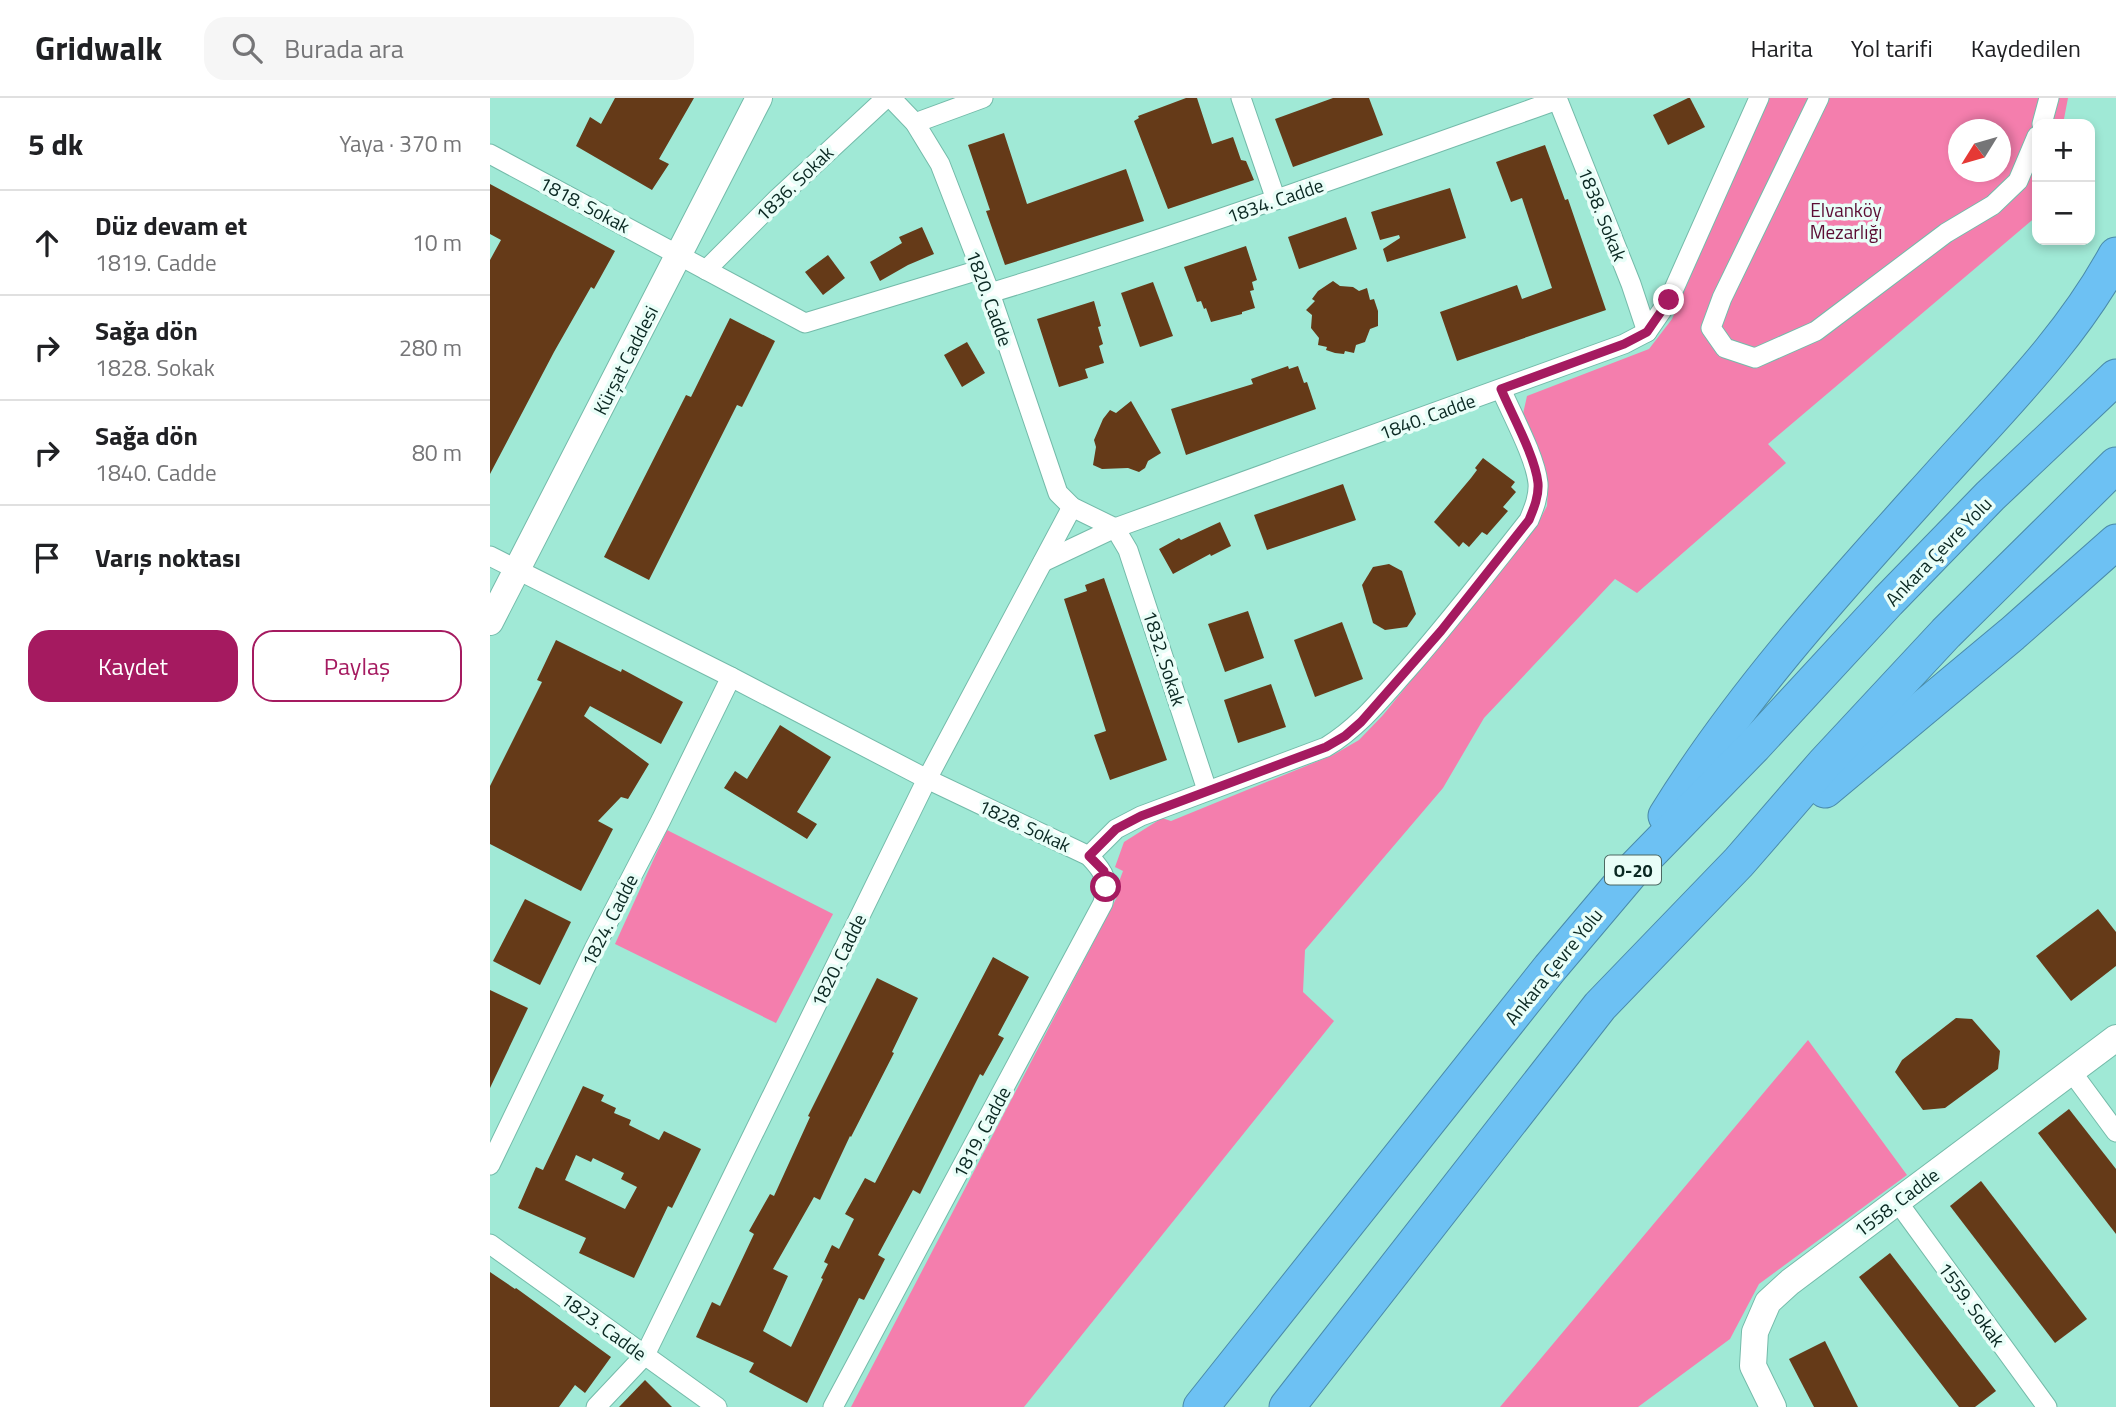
<!DOCTYPE html>
<html lang="tr">
<head>
<meta charset="utf-8">
<style>
  body { margin:0; font-family:"Titillium Web",sans-serif; background:#f6f6f6; color:#202124 }
  .controls { position:absolute; right:21px; top:21px; display:grid; overflow:hidden; border-radius:14px; box-shadow:0 4px 10px #0003 }
  .controls button { width:63px; height:63px; display:grid; place-items:center; padding:0; border:0; border-bottom:2px solid #e0e0e0; background:#fff; color:#202124; font:35px sans-serif }
  .compass { position:absolute; left:1458px; top:21px; width:63px; height:63px; border-radius:50%; background:#fff; box-shadow:0 4px 10px #0003; rotate:233deg }
  .stop { position:absolute; width:21px; height:21px; margin:-16px; border:5px solid #a51a60; border-radius:50%; background:#fff }
  .stop.end { background:#a51a60; border-color:#fff; box-shadow:0 2px 7px #0008 }
  .list { margin:0; padding:0; list-style:none }
  h2 { display:flex; justify-content:space-between; align-items:center; height:91px; margin:0; padding:0 28px; font-size:30px }
  h2 small { font-size:23px; font-weight:400; color:#757577 }
  .list li { display:grid; grid-template-columns:46px 1fr auto; gap:21px; align-items:center; box-sizing:border-box; height:105px; padding:0 28px; border-top:2px solid #e0e0e0 }
  .list b { display:block; font-size:26px; white-space:nowrap }
  .list p { margin:0; font-size:23px; white-space:nowrap; color:#757577 }
  .list em { font-size:23px; font-style:normal; color:#757577 }
  .actions { display:flex; gap:14px; padding:21px 28px }
  .actions a { flex:1; padding:16px 0; border:2px solid #a51a60; border-radius:21px; text-align:center; font-size:24px; color:#a51a60 }
  .actions .main { background:#a51a60; color:#fff }
  .icon { flex:none; width:38px; height:38px; fill:none; stroke:currentColor; stroke-width:2; stroke-linecap:round; stroke-linejoin:round }
  .map { position:relative; flex:none; width:1626px; height:1309px; overflow:hidden }
  header { display:flex; align-items:center; gap:42px; box-sizing:border-box; height:98px; padding:0 35px; background:#fff; border-bottom:2px solid #e0e0e0 }
  header strong { font-size:33px }
  nav { display:flex; gap:38px; margin-inline-start:auto; font-size:24px }
  .search { width:490px; height:63px; background:#f6f6f6; display:flex; align-items:center; gap:18px; box-sizing:border-box; padding:0 24px; border-radius:21px; color:#757577; font-size:26px }
  main { display:flex }
  aside { flex:1; background:#fff }
  .map>svg:first-child { display:block }
</style>
</head>
<body>
<header>
<strong>Gridwalk</strong>
<div class="search"><svg class="icon" aria-label="search" viewBox="0 0 24 24"><circle cx="10" cy="10" r="6"/><path d="M15 15l6 6"/></svg>Burada ara</div>
<nav><a>Harita</a><a>Yol tarifi</a><a>Kaydedilen</a></nav>
</header>
<main>
<aside>
<h2>5 dk<small>Yaya · 370 m</small></h2>
<ul class="list">
<li><svg class="icon" aria-label="ahead" viewBox="0 0 24 24"><path d="M12 20V5M6 11l6-6 6 6"/></svg><div><b>Düz devam et</b><p>1819. Cadde</p></div><em>10 m</em></li>
<li><svg class="icon" aria-label="right" viewBox="0 0 24 24"><path d="M7 20v-9h11M14 6l5 5-5 5"/></svg><div><b>Sağa dön</b><p>1828. Sokak</p></div><em>280 m</em></li>
<li><svg class="icon" aria-label="right" viewBox="0 0 24 24"><path d="M7 20v-9h11M14 6l5 5-5 5"/></svg><div><b>Sağa dön</b><p>1840. Cadde</p></div><em>80 m</em></li>
<li><svg class="icon" aria-label="arrive" viewBox="0 0 24 24"><path d="M6 21V4h12l-3 4 3 4H6"/></svg><div><b>Varış noktası</b></div></li>
</ul>
<div class="actions"><a class="main">Kaydet</a><a>Paylaş</a></div>
</aside>
<div class="map">
<svg width="1626" height="1309" viewBox="0 0 1626 1309">
  <rect width="100%" height="100%" fill="#a0e9d6"/>
  <g fill="#f47ead" fill-rule="evenodd">
    <path d="M1277 0H1578L1573 26H1547V118L1278 346 1296 365 1147 495 1125 481 994 620 953 690 815 852 813 894 844 923 534 1309H361L627 799 624 797 633 773 625 769 634 744 672 720 681 723 843 657 869 642 893 617 1046 429 1057 408 1058 388 1033 316 1037 298 1159 251 1182 221ZM1468 32H1510V74H1468Z"/>
    <polygon points="177,732 343,816 286,925 125,846"/>
    <polygon points="1318,942 1417,1077 1269,1186 1240,1241 1148,1309 1010,1309"/>
  </g>
  <g fill="#653a18" fill-rule="evenodd">
    <polygon points="125,0 204,0 169,61 179,66 162,92 86,48 100,19 111,26"/>
    <polygon points="696,0 707,0 722,46 743,39 751,62 756,63 764,82 678,111 644,23 649,20 648,18"/>
    <polygon points="843,0 879,0 893,37 803,69 785,21"/>
    <polygon points="1198,0 1200,0 1215,29 1178,47 1163,17"/>
    <polygon points="514,35 537,106 636,71 654,123 515,167 496,113 500,112 478,47"/>
    <polygon points="1055,47 1075,102 1078,101 1116,212 967,263 950,214 1027,187 1032,201 1062,190 1032,100 1021,104 1006,64"/>
    <polygon points="0,86 125,153 104,191 101,189 64,254 0,376 0,162 11,142 0,136"/>
    <polygon points="960,90 976,140 897,164 893,151 910,140 909,137 890,142 881,114"/>
    <polygon points="856,119 867,151 809,171 798,139"/>
    <polygon points="432,129 444,156 418,167 390,183 380,164 412,145 409,139"/>
    <polygon points="756,148 767,182 762,184 764,192 760,193 765,210 752,214 752,216 721,224 716,210 714,211 711,203 707,204 694,169"/>
    <polygon points="338,157 355,180 333,197 315,174"/>
    <polygon points="843,183 850,188 863,189 869,193 877,190 880,202 884,201 888,213 888,228 880,231 875,244 866,247 864,255 855,253 854,256 845,255 836,252 837,249 828,247 829,240 821,230 822,217 816,212 825,203 822,201 828,193"/>
    <polygon points="663,184 683,238 650,249 631,195"/>
    <polygon points="604,203 611,228 608,229 613,246 609,248 614,265 595,271 598,280 569,289 547,221"/>
    <polygon points="240,220 285,243 252,309 247,307 159,482 114,459 196,297 201,299"/>
    <polygon points="477,244 495,275 472,289 454,257"/>
    <polygon points="798,268 799,271 808,268 814,285 817,284 826,311 696,357 681,311 763,286 761,281"/>
    <polygon points="641,303 671,355 658,363 655,370 649,374 638,370 612,371 603,367 606,349 604,342 613,321 620,312 626,315"/>
    <polygon points="993,360 1025,384 1021,389 1026,394 1013,409 1018,413 997,437 992,434 979,449 973,444 969,449 944,424 981,380 987,372 985,370"/>
    <polygon points="853,386 866,422 777,452 764,417"/>
    <polygon points="730,424 741,448 721,458 720,456 683,476 669,451 689,440 691,442"/>
    <polygon points="899,466 912,473 926,516 917,529 895,532 883,525 872,487 883,469"/>
    <polygon points="614,480 677,662 620,682 604,637 616,633 574,501 597,493 595,487"/>
    <polygon points="758,513 774,560 735,574 718,526"/>
    <polygon points="852,524 873,581 825,599 804,542"/>
    <polygon points="66,542 131,574 132,571 193,604 171,646 100,608 94,618 159,666 138,701 131,699 108,723 123,731 91,793 0,746 0,688 52,584 47,582"/>
    <polygon points="781,586 796,629 748,645 734,602"/>
    <polygon points="290,627 341,659 307,714 327,726 317,741 234,690 245,673 257,681"/>
    <polygon points="35,801 81,824 50,887 3,863"/>
    <polygon points="1608,811 1626,834 1626,868 1581,903 1546,858"/>
    <polygon points="503,859 539,879 508,937 514,940 493,978 490,976 430,1096 423,1092 388,1157 395,1161 374,1202 369,1200 317,1305 259,1274 264,1265 206,1239 222,1204 230,1208 264,1136 259,1133 280,1096 284,1098 320,1019 318,1018 387,880 428,900 402,954 404,955 361,1039 360,1038 330,1102 324,1099 283,1171 298,1178 273,1233 301,1249 333,1181 331,1180 338,1166 334,1164 342,1147 349,1151 364,1121 355,1116 375,1080 385,1085"/>
    <polygon points="0,892 38,910 0,990"/>
    <polygon points="1466,920 1482,921 1510,953 1508,971 1455,1010 1433,1012 1405,974 1412,962"/>
    <path d="M93 988 114 997 111 1003 126 1010 124 1015 141 1022 139 1027 169 1042 174 1033 211 1051 182 1110 178 1108 144 1180 89 1155 96 1140 28 1110 46 1069 53 1072ZM86 1057 101 1064 103 1060 134 1075 131 1081 147 1089 135 1111 75 1082Z"/>
    <polygon points="1579,1011 1626,1071 1626,1136 1548,1035"/>
    <polygon points="1491,1083 1597,1221 1565,1245 1460,1108"/>
    <polygon points="1400,1155 1506,1293 1485,1309 1469,1309 1369,1179"/>
    <polygon points="0,1174 25,1191 26,1190 121,1259 95,1295 85,1287 69,1309 0,1309"/>
    <polygon points="1335,1243 1368,1309 1324,1309 1299,1261"/>
    <polygon points="155,1282 182,1309 129,1309"/>
  </g>
  <g fill="none" stroke-linecap="round" stroke-linejoin="round">
    <g stroke="#74bbaa" stroke-width="21">
      <g id="street">
        <polyline points="401,0 425,25 450,66 500,195 568,395 582,409 625,430 638,452 717,692"/>
        <polyline points="751,0 786,102"/>
        <polyline points="1067,0 1141,186 1157,234"/>
        <polyline points="1329,0 1232,200 1221,230 1235,250 1265,260 1326,233 1456,135 1503,107 1528,83 1547,38"/>
        <polyline points="425,25 493,0"/>
        <polyline points="1552,26 1559,0"/>
        <polyline points="0,56 315,225 489,172"/>
        <polyline points="216,172 287,101 396,0"/>
        <path d="M500 195C691 137 879 69 1067 2"/>
        <path d="M0 458 241 579 437 681 599 758C616 776 618 781 613 805L343 1309"/>
        <polyline points="553,464 625,430 1134,246 1157,234 1179,202 1269,0"/>
        <path d="M599 758 626 731 651 718 836 649C869 629 891 601 917 572 959 524 999 473 1039 422 1044 410 1049 398 1048 385 1045 358 1022 317 1011 291"/>
        <polyline points="1581,973 1626,1034"/>
        <polyline points="0,1067 104,851 171,722 241,579"/>
        <polyline points="1407,1103 1557,1309"/>
        <polyline points="0,1146 227,1309"/>
        <polyline points="106,1309 155,1257 437,681 582,409"/>
      </g>
    </g>
    <g stroke="#74bbaa" stroke-width="28">
      <g id="secondary">
        <polyline points="0,524 269,0"/>
        <polyline points="1283,1309 1263,1268 1265,1234 1278,1204 1300,1184 1626,940"/>
      </g>
    </g>
    <g stroke="#4a8baa" stroke-width="37">
      <g id="highway">
        <polyline points="1335,692 1522,536 1626,444"/>
        <path d="M1176 718C1253 593 1353 485 1451 376 1514 306 1581 240 1626 157"/>
        <polyline points="711,1309 1060,870 1142,773 1264,648 1398,503 1500,398 1626,279"/>
        <polyline points="797,1309 1110,908 1249,764 1334,666 1456,535 1626,367"/>
      </g>
    </g>
    <use href="#street" stroke="#fff" stroke-width="19"/>
    <use href="#secondary" stroke="#fff" stroke-width="26"/>
    <use href="#highway" stroke="#6dc1f3" stroke-width="35"/>
  </g>
  <g fill="none" stroke-linecap="round" stroke-linejoin="round">
    <path stroke="#a51a60" stroke-width="9" d="M616 789 614 773 599 758 626 731 651 718 836 649 855 638 871 624 951 533 1039 422C1044 410 1049 398 1048 385 1045 358 1022 317 1011 291L1134 246 1157 234 1179 202"/>
  </g>
  <g text-anchor="middle" dominant-baseline="central" stroke-width="7" stroke-linejoin="round" paint-order="stroke">
    <rect fill="#e9fef8" stroke="#4d6862" stroke-width="2" x="1115" y="757.5" width="56" height="29" rx="5"/>
    <g font-size="18" font-weight="bold" fill="#0a2822">
      <text x="1143" y="772">O-20</text>
    </g>
    <g font-size="19" fill="#0a2822" stroke="#e9fef8">
      <text transform="translate(304 85) rotate(-44)">1836. Sokak</text>
      <text transform="translate(785 102) rotate(-19)">1834. Cadde</text>
      <text transform="translate(95 106) rotate(28)">1818. Sokak</text>
      <text transform="translate(1113 116) rotate(68)">1838. Sokak</text>
      <text transform="translate(500 200) rotate(70)">1820. Cadde</text>
      <text transform="translate(135 262) rotate(-63)">Kürşat Caddesi</text>
      <text transform="translate(937 318) rotate(-20)">1840. Cadde</text>
      <text transform="translate(1448 453) rotate(-46)">Ankara Çevre Yolu</text>
      <text transform="translate(675 560) rotate(72)">1832. Sokak</text>
      <text transform="translate(535 727) rotate(25)">1828. Sokak</text>
      <text transform="translate(119 822) rotate(-63)">1824. Cadde</text>
      <text transform="translate(348 862) rotate(-64)">1820. Cadde</text>
      <text transform="translate(1063 868) rotate(-51)">Ankara Çevre Yolu</text>
      <text transform="translate(491 1034) rotate(-62)">1819. Cadde</text>
      <text transform="translate(1406 1104) rotate(-37)">1558. Cadde</text>
      <text transform="translate(1482 1206) rotate(54)">1559. Sokak</text>
      <text transform="translate(114 1228) rotate(36)">1823. Cadde</text>
    </g>
    <g font-size="19" fill="#5c0d34" stroke="#e9fef8">
      <text x="1356" y="111">Elvanköy<tspan x="1356" dy="22">Mezarlığı</tspan></text>
    </g>
  </g>
</svg>
<div class="controls">
<button>+</button>
<button>−</button>
</div>
<svg class="compass" viewBox="-18 -18 36 36"><path d="M0-13l5 13h-10z" fill="#e53935"/><path d="M0 13l5-13h-10z" fill="#757577"/></svg>
<div class="stop" style="left:616px;top:789px"></div>
<div class="stop end" style="left:1179px;top:202px"></div>
</div>
</main>
</body>
</html>
